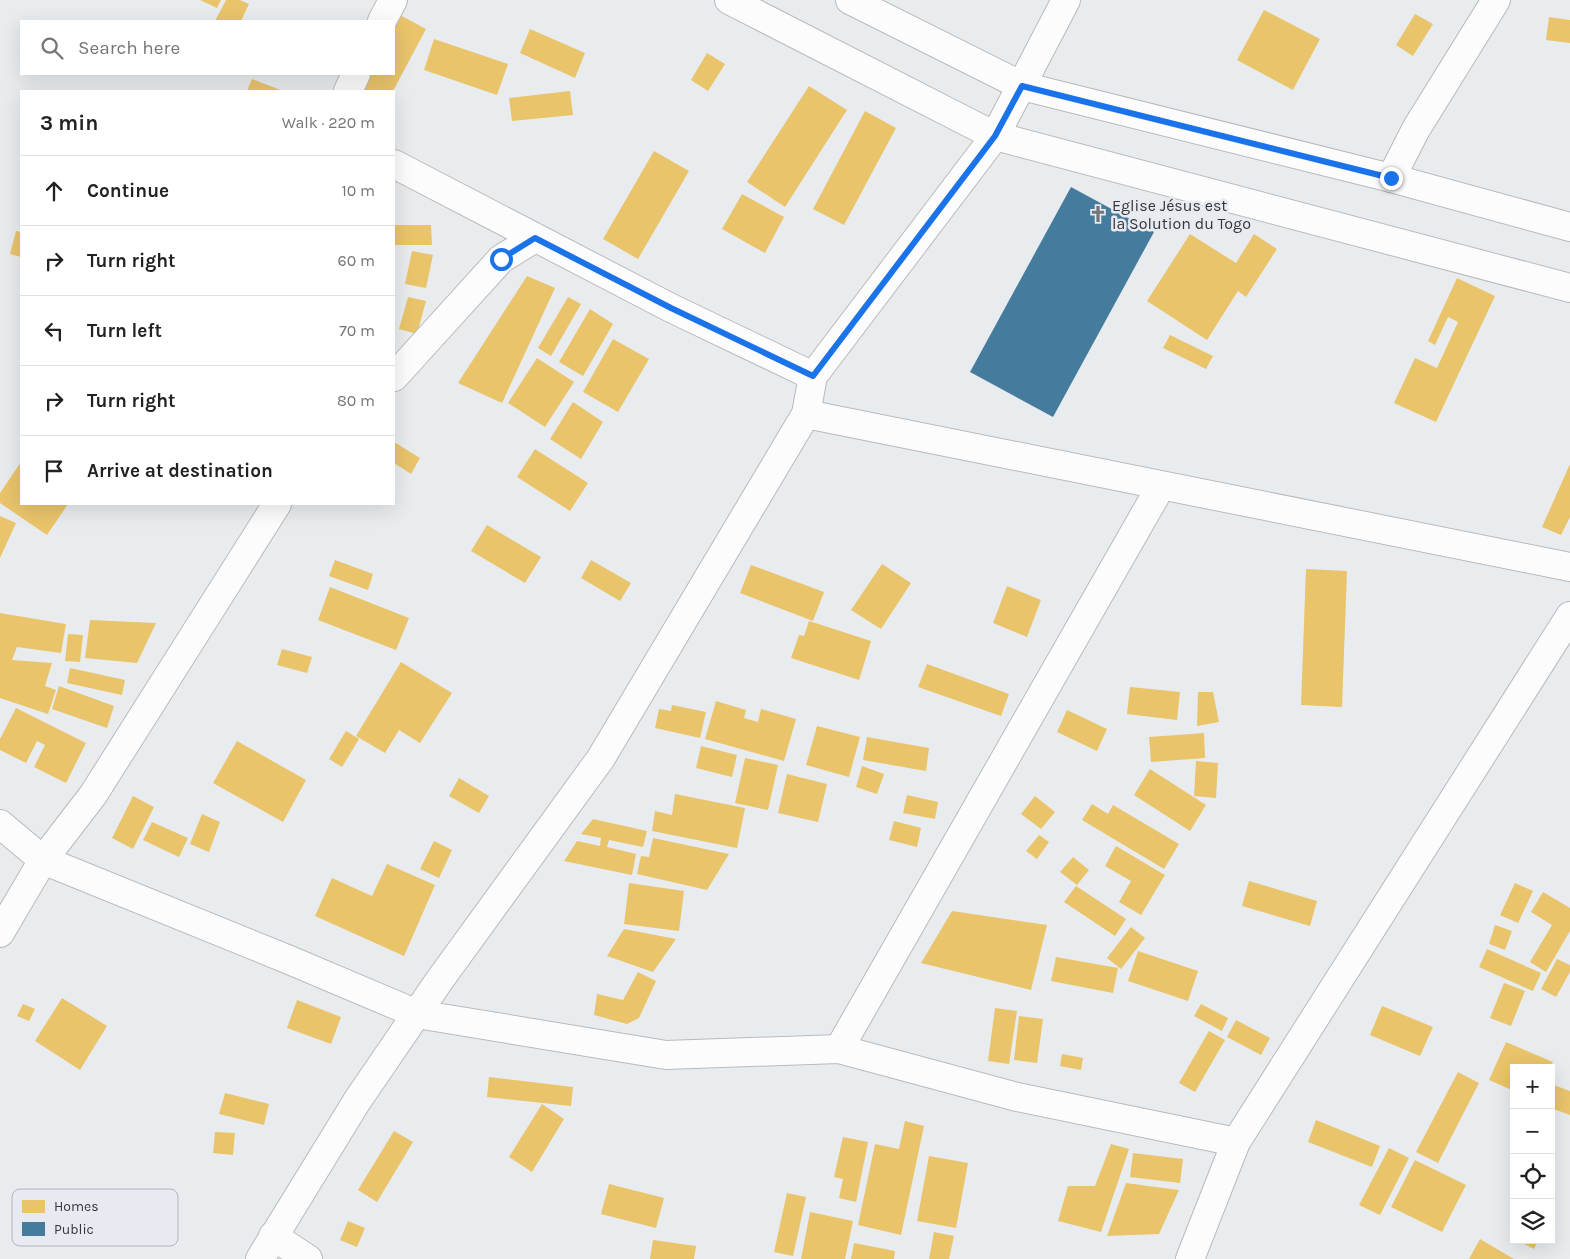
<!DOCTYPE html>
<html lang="en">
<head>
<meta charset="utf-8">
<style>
  body { margin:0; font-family:Karla,sans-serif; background:#f6f6f6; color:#222 }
  .controls { position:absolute; right:15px; bottom:15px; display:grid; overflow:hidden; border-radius:0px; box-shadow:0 5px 20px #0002 }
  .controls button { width:45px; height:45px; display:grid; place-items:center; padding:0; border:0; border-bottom:1px solid #e0e0e0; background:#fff; color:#222; font:25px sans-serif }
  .stop { position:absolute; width:15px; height:15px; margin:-11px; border:4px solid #1a73e8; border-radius:50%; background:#fff }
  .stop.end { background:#1a73e8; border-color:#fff; box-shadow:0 1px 5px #0008 }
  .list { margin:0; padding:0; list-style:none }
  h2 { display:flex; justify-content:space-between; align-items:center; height:65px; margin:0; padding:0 20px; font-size:21px }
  h2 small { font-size:16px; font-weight:400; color:#767676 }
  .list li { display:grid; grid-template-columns:32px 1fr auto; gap:15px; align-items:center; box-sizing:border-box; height:70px; padding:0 20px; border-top:1px solid #e0e0e0 }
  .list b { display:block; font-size:19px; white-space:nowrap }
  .list em { font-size:16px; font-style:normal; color:#767676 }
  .icon { flex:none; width:28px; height:28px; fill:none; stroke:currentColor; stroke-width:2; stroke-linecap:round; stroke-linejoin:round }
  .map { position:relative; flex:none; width:1570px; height:1259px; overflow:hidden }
  .search { position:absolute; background:#fff; box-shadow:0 5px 20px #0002; left:20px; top:20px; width:375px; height:55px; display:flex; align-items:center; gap:12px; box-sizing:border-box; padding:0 18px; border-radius:0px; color:#767676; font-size:19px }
  .panel { position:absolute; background:#fff; box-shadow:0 5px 20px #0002; left:20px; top:90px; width:375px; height:415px; border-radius:0px }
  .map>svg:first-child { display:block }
</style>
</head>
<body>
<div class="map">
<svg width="1570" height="1259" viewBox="0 0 1570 1259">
  <rect width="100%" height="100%" fill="#e9ecef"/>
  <g fill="#e9c46a">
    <polygon points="200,0 221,0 217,8"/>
    <polygon points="226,0 240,0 249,4 241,21 215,21"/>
    <polygon points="1264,10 1320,39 1293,90 1237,60"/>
    <polygon points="398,14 426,29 393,91 359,91 368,74 394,74 394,23"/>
    <polygon points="1415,14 1433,24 1413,56 1396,45"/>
    <polygon points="1549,17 1570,20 1570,43 1546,40"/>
    <polygon points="530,29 585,53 575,78 520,53"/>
    <polygon points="434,39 508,64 497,95 424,70"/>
    <polygon points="707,53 725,64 708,91 691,80"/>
    <polygon points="252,79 283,91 247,91"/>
    <polygon points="809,86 847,110 785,207 747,182"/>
    <polygon points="570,91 573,115 512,121 509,98"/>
    <polygon points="865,111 896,128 844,225 813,209"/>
    <polygon points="654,151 689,171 638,259 603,239"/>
    <polygon points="742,194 784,217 765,253 722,229"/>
    <polygon points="394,225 431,225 432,245 394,245"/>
    <polygon points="16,231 21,232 21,257 10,254"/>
    <polygon points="1190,234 1236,263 1254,234 1277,249 1246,297 1238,291 1207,340 1147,301"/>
    <polygon points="412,251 433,255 426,288 405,284"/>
    <polygon points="527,276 555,288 502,403 458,383"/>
    <polygon points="1457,278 1495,296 1436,422 1394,403 1415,358 1437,368 1458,322 1448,317 1435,345 1428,341"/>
    <polygon points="408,297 426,301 417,334 399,329"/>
    <polygon points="568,297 581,304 551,356 538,348"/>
    <polygon points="590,309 613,324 583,376 559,362"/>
    <polygon points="1170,335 1213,356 1206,369 1163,348"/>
    <polygon points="613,339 649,359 618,412 583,392"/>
    <polygon points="537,358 574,382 545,427 508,403"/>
    <polygon points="573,402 603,422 581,459 550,439"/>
    <polygon points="394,442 420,458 411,474 394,463"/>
    <polygon points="535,449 588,483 570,511 517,477"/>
    <polygon points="21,462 21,504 68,504 47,535 0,503 0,493"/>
    <polygon points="1570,464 1570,517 1561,535 1542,527"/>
    <polygon points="0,516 16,523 0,558"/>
    <polygon points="487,525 541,557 525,583 471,551"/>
    <polygon points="335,560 373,574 368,590 329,576"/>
    <polygon points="591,560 631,583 620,601 581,578"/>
    <polygon points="882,564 911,583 881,629 851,610"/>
    <polygon points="751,565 824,592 813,621 740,593"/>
    <polygon points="1306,569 1347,571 1342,707 1301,705"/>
    <polygon points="1007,586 1041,600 1027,637 993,623"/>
    <polygon points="330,587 409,618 396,650 318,620"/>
    <polygon points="0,613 66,624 61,653 17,647 12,660 52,663 45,686 56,690 48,714 0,698"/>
    <polygon points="90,620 156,623 137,663 85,658"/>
    <polygon points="809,621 871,641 859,680 791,658 799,635 804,636"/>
    <polygon points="68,634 83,635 80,662 65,661"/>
    <polygon points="282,649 312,657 307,673 277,665"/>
    <polygon points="401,662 452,693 420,743 399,730 385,753 356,736"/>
    <polygon points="927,664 1009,694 1001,716 918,687"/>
    <polygon points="70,668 125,680 122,695 67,683"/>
    <polygon points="59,686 114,706 107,728 52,709"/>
    <polygon points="1130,687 1180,692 1177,720 1127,714"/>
    <polygon points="1198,692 1213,692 1219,722 1197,726"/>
    <polygon points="716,701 746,710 744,718 758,722 761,709 796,719 784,761 705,739"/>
    <polygon points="672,705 706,712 700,738 655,728 659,709 671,711"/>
    <polygon points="16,708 86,743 66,783 34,767 45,745 37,741 26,763 0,750 0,739"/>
    <polygon points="1067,710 1107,729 1097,751 1057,732"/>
    <polygon points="817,726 860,737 849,777 806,765"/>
    <polygon points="346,731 359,739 342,767 329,759"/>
    <polygon points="1204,733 1205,758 1151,762 1149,737"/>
    <polygon points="867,737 929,748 926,771 863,760"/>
    <polygon points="237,741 306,780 283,822 213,783"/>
    <polygon points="701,746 737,755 732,777 696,768"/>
    <polygon points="745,758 778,765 768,810 735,803"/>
    <polygon points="1196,761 1218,763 1216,798 1194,796"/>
    <polygon points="862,766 884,774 877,794 856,787"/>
    <polygon points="1150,769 1206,805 1190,831 1134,795"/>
    <polygon points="787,774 827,784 818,822 778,813"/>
    <polygon points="459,778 489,796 479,813 449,796"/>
    <polygon points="675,794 745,808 737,848 652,831 655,811 672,815"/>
    <polygon points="907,795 938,802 935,819 903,813"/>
    <polygon points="133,796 154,807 133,849 112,838"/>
    <polygon points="1035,796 1055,812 1041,829 1021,814"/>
    <polygon points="1092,804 1108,814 1113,805 1179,844 1164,869 1082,820"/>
    <polygon points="202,814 220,822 209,852 190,844"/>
    <polygon points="593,819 647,831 643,847 609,840 607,847 636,854 632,875 564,861 577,841 600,846 601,838 581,834"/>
    <polygon points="894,821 921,828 917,847 889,840"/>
    <polygon points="152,822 188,838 179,857 143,840"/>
    <polygon points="1039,835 1049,842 1037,859 1026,851"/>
    <polygon points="653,838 729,854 707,890 637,874 641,856 649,857"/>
    <polygon points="434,841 452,850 439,878 420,869"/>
    <polygon points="1116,846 1165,875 1141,915 1119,902 1131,881 1105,866"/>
    <polygon points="1073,857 1089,870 1077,885 1060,872"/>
    <polygon points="387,864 435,885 404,956 315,916 332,878 372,896"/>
    <polygon points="1249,881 1317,901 1310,926 1242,906"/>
    <polygon points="629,883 684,891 679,931 624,924"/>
    <polygon points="1515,883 1533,891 1518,923 1500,915"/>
    <polygon points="1076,886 1126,919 1115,936 1064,902"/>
    <polygon points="1543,892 1570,908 1570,931 1546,972 1530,962 1552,925 1531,912"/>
    <polygon points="952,911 1047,925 1031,990 921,963"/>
    <polygon points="1495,925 1512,931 1505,950 1489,944"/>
    <polygon points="1131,927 1145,938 1121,969 1107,958"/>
    <polygon points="624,929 676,939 653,972 607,956"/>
    <polygon points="1487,949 1541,973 1533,991 1479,967"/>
    <polygon points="1138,951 1198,971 1188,1001 1128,981"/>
    <polygon points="1056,957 1118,968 1113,993 1051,981"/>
    <polygon points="1557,959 1570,965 1570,972 1556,997 1541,989"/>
    <polygon points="638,972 656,981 639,1018 627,1024 594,1015 597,994 623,1000"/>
    <polygon points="1504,983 1525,991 1511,1026 1490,1018"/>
    <polygon points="62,998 107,1026 80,1070 35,1041"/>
    <polygon points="297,1000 341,1017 331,1044 287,1028"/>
    <polygon points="23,1004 35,1009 29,1021 17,1016"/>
    <polygon points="1201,1004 1228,1018 1222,1031 1194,1016"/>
    <polygon points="1382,1006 1433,1027 1420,1056 1370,1035"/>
    <polygon points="995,1008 1017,1011 1009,1064 988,1061"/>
    <polygon points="1019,1016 1043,1019 1037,1063 1014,1060"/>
    <polygon points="1236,1020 1270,1038 1261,1055 1227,1037"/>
    <polygon points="1209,1031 1225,1040 1195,1092 1179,1083"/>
    <polygon points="1506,1042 1553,1062 1550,1068 1514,1068 1514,1091 1489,1080"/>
    <polygon points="1062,1054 1083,1058 1081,1070 1060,1066"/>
    <polygon points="1458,1072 1479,1083 1438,1163 1416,1152"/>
    <polygon points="489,1077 573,1087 571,1106 487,1097"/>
    <polygon points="1551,1084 1570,1091 1570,1115 1551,1108"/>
    <polygon points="225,1093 269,1104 264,1125 219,1114"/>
    <polygon points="542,1104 564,1119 532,1172 509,1157"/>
    <polygon points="1316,1120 1380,1146 1372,1167 1308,1142"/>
    <polygon points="905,1121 924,1126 901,1235 858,1225 875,1144 899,1149"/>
    <polygon points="394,1131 413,1142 377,1202 358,1190"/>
    <polygon points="215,1132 235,1133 233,1155 213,1153"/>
    <polygon points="843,1137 868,1142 856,1202 839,1198 843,1179 834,1177"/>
    <polygon points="1111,1144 1129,1149 1101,1232 1058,1221 1068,1186 1095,1186"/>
    <polygon points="1389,1148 1409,1158 1380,1215 1359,1205"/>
    <polygon points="1133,1153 1183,1159 1180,1183 1130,1177"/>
    <polygon points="929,1156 968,1163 956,1228 917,1221"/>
    <polygon points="1415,1160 1466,1185 1442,1232 1391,1207"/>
    <polygon points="1126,1183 1179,1190 1159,1234 1107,1236"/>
    <polygon points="609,1184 664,1198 656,1228 601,1214"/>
    <polygon points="787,1193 806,1197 793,1256 774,1252"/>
    <polygon points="810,1212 853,1221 845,1259 801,1259"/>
    <polygon points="348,1221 365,1228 357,1247 340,1240"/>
    <polygon points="934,1232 954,1236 949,1259 929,1259"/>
    <polygon points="1480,1239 1514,1259 1469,1259"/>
    <polygon points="653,1240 696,1246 694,1259 650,1259"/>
    <polygon points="1517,1240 1538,1240 1534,1249"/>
    <polygon points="854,1243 895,1251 894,1259 851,1259"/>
  </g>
  <polygon fill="#457b9d" points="1071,187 1154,232 1053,417 970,372"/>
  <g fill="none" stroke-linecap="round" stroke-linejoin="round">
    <g stroke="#b9babc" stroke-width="30">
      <g id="minor">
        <polyline points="729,0 995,136 1570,288"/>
        <polyline points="850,0 1022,86 1391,178 1570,227"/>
        <polyline points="382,21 393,0"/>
        <polyline points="348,91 356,74"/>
        <polyline points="394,164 671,308 813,376"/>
        <polyline points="1391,178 1416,129 1496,0"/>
        <polyline points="394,377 501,259 535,238"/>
        <polyline points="806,414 1570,567"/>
        <polyline points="0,824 43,860 287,959 417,1014 666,1055 839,1049 1017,1097 1236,1142"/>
        <polyline points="0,933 43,860 93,795 277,504"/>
        <polyline points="839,1049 1161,486"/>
        <polyline points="273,1236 308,1259"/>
        <polyline points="260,1259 357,1101 439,981 601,758 806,414 813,376 995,136 1066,0"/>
        <polyline points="1190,1259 1236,1142 1570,616"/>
      </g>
    </g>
    <use href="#minor" stroke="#fcfcfd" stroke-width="28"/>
  </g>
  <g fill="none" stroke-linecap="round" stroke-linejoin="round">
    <polyline stroke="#1a73e8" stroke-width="6" points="501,259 535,238 671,308 813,376 995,136 1022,86 1391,178"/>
  </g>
  <defs>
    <g id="church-bare" transform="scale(1.35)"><path d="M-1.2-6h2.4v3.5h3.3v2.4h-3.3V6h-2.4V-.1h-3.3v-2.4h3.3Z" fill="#737678" stroke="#e7ebf1" stroke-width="2.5" paint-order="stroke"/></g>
  </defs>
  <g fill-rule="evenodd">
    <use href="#church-bare" x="1098" y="214"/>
  </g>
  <g text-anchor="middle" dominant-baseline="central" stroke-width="5" stroke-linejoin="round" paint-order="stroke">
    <g font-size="16" fill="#343638" stroke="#e7ebf1" text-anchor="start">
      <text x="1112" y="205">Eglise Jésus est<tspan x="1112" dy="18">la Solution du Togo</tspan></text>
    </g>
  </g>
  <rect x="12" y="1189" width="166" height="57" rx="8" fill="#e7ebf1" stroke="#b1b5ba" stroke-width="1"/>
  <rect x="22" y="1200" width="23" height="13" fill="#e9c46a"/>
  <rect x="22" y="1222" width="23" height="14" fill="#457b9d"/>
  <g font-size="14" fill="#343638">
    <text x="54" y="1211">Homes</text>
    <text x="54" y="1234">Public</text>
  </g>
</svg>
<div class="controls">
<button>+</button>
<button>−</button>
<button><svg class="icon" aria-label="locate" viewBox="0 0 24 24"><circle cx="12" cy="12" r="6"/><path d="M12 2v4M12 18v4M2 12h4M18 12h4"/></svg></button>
<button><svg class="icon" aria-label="layers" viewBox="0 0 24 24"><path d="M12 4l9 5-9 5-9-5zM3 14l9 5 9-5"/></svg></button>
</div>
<div class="stop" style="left:501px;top:259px"></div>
<div class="stop end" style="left:1391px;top:178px"></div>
<div class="search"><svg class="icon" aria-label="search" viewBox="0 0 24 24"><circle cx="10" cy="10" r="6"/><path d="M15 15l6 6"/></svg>Search here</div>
<section class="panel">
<h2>3 min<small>Walk · 220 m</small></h2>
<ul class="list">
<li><svg class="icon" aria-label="ahead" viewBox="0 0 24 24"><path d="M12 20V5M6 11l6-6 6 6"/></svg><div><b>Continue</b></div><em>10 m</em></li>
<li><svg class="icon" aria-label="right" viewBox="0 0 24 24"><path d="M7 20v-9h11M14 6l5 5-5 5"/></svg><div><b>Turn right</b></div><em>60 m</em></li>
<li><svg class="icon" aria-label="left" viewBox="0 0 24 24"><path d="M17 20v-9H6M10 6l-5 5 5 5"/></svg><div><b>Turn left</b></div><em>70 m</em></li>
<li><svg class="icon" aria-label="right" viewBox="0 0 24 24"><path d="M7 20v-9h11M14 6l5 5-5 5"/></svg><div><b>Turn right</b></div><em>80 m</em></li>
<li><svg class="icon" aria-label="arrive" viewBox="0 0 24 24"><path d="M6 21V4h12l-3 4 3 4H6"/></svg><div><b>Arrive at destination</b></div></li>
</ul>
</section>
</div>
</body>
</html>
